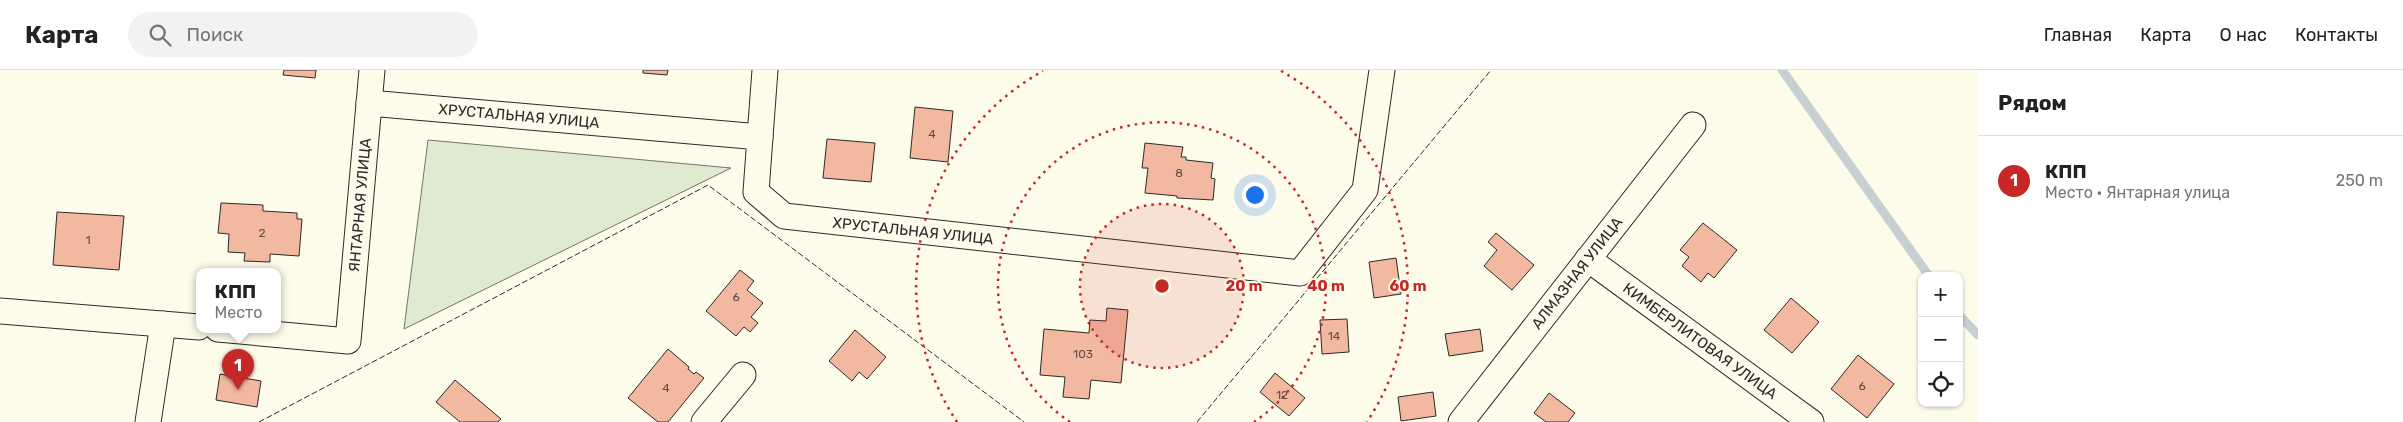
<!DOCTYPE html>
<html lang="ru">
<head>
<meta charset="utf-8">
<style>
  body { margin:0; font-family:Rubik,sans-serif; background:#f2f2f2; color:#222 }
  .controls { position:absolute; right:15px; bottom:15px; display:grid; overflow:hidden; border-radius:10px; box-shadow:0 1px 4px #0004 }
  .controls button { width:45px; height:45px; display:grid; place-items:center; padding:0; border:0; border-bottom:1px solid #e0e0e0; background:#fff; color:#222; font:25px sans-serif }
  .you { position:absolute; left:1254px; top:124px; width:18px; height:18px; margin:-12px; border:4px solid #fff; border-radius:50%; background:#1a73e8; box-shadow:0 0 0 8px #1a73e833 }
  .badge { display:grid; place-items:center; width:32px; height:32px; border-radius:50%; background:#c62828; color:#fff; font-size:16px; font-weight:700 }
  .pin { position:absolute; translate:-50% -41px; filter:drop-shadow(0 1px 2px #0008) }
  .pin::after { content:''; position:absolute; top:26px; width:18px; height:15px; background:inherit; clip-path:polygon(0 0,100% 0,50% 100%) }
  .popup { position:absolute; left:196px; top:198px; width:85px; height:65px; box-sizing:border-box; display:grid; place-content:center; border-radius:10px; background:#fff; filter:drop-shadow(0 1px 4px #0005); font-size:16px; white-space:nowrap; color:#767676 }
  .popup b { font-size:19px; color:#222 }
  .popup::after { content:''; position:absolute; left:50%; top:100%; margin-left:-10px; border:10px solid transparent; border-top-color:#fff }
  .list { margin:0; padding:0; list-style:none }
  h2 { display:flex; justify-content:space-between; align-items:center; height:65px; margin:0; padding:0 20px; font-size:21px }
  h2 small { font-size:16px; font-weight:400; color:#767676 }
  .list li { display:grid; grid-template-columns:32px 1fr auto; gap:15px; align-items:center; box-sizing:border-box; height:90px; padding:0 20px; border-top:1px solid #e0e0e0 }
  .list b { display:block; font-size:19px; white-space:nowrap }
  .list p { margin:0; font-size:16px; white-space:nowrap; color:#767676 }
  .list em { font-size:16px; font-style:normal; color:#767676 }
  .icon { flex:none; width:28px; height:28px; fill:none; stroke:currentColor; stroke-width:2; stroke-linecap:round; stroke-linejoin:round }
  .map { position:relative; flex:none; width:1978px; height:352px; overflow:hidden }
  header { display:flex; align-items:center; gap:30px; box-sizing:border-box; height:70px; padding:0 25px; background:#fff; border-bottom:1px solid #e0e0e0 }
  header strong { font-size:24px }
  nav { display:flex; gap:28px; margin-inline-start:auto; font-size:18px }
  .search { width:350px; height:45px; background:#f2f2f2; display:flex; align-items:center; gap:12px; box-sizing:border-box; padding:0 18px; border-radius:28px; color:#767676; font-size:19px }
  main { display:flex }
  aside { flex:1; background:#fff }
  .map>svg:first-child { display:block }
</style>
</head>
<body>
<header>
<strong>Карта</strong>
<div class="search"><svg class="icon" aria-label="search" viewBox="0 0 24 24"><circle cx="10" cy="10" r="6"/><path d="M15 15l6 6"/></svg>Поиск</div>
<nav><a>Главная</a><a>Карта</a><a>О нас</a><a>Контакты</a></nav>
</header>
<main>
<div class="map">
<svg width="1978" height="352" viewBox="0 0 1978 352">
  <rect width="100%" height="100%" fill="#fdfbea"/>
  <polygon fill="#deebd1" stroke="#74746e" points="428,70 731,98 404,259"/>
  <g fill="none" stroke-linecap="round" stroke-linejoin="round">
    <g stroke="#c7d0d0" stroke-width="9">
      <polyline points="1782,0 1929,206"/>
      <polyline points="1959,245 1978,265"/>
    </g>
  </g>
  <g fill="#f2b8a0" stroke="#2b2b2b">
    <polygon points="284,0 316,0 315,8 283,5"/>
    <polygon points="643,0 668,0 667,5 643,3"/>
    <polygon points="915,37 953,41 948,92 910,88"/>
    <polygon points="827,69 875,73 871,112 823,108"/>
    <polygon points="1145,73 1183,77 1181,87 1186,87 1186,90 1213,93 1211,108 1215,109 1213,130 1177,128 1177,126 1145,123 1148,98 1142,98"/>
    <polygon points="221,133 263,135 263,141 297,143 297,149 302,149 299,186 270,184 270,192 244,191 245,183 228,182 229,164 218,163"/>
    <polygon points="57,142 124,146 119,200 53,195"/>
    <polygon points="1703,153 1737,180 1714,208 1708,203 1701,212 1682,196 1689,187 1680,180"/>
    <polygon points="1496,163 1534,195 1512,220 1484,196 1497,180 1488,172"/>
    <polygon points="1396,188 1401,224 1374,228 1369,192"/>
    <polygon points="740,200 754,211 747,220 763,233 751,247 758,253 750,262 744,257 736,266 706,241"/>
    <polygon points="1791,228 1819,252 1792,283 1764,260"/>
    <polygon points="1107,238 1128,240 1121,313 1091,310 1089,329 1063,327 1065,307 1040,305 1044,259 1089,263 1090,250 1106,251"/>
    <polygon points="1347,249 1349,282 1322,284 1320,250"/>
    <polygon points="1480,259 1483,281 1449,286 1445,264"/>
    <polygon points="855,260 886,287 867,309 859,302 852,311 829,291"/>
    <polygon points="668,279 689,297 688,299 694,304 696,302 704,308 668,352 658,352 628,328"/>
    <polygon points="1858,285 1894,314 1867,348 1831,319"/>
    <polygon points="1275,303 1305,328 1289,346 1260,322"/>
    <polygon points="220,304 261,311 257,337 216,330"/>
    <polygon points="455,310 501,349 498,352 460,352 436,332"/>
    <polygon points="1433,322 1436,346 1401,351 1398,327"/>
    <polygon points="1549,323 1575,343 1568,352 1546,352 1534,343"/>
  </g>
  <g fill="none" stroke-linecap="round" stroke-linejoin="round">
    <g stroke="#2b2b2b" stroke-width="27">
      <g id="street">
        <polyline points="369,33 760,67 756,122 784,146 1300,203 1365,120 1382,0"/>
        <polyline points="760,67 765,0"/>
        <polyline points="1588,189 1811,352"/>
        <polyline points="0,241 199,257"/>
        <polyline points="218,259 348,271 372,0"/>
        <polyline points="148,352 163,254"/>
        <polyline points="704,352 743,305"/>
        <polyline points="1461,352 1693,55"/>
      </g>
    </g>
    <use href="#street" stroke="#fdfbea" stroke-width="25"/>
    <g stroke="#2b2b2b" stroke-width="1" stroke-dasharray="6 2.5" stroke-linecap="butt">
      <polyline points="259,352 708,115 1024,352"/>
      <polyline points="1197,352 1491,0"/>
    </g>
  </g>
  <circle cx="1162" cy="216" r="82" fill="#c62828" fill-opacity=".12"/>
  <g fill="none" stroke="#c62828" stroke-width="2.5" stroke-dasharray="2.5 5">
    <circle cx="1162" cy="216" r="82"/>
    <path d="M1070 352A164 164 0 1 1 1254 352"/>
    <path d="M957 352A246 246 0 0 1 1043 1M1281 1A246 246 0 0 1 1367 352"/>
  </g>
  <g text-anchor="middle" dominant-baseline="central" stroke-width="4" stroke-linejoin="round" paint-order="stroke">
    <g font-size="12" fill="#5d4e48">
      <text x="932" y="64">4</text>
      <text x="1179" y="103">8</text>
      <text x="262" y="163">2</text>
      <text x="88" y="170">1</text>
      <text x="736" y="227">6</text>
      <text x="1334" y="266">14</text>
      <text x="1083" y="284">103</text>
      <text x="1862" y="316">6</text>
      <text x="666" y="318">4</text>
      <text x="1282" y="325">12</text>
    </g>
    <g font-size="15" fill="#2b2b2b" stroke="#fdfbea">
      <text transform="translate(519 46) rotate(5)">ХРУСТАЛЬНАЯ УЛИЦА</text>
      <text transform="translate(360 135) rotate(-85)">ЯНТАРНАЯ УЛИЦА</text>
      <text transform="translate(913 161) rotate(6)">ХРУСТАЛЬНАЯ УЛИЦА</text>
      <text transform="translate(1577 203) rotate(-52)">АЛМАЗНАЯ УЛИЦА</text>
      <text transform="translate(1700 271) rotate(36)">КИМБЕРЛИТОВАЯ УЛИЦА</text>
    </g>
  </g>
  <circle cx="1162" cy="216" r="8" fill="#c62828" stroke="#fdfbea" stroke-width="2.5"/>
  <g font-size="15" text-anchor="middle" font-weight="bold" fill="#c62828" stroke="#fdfbea" stroke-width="4" stroke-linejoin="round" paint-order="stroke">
    <text x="1244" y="221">20 m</text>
    <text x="1326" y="221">40 m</text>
    <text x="1408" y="221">60 m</text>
  </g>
</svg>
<div class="controls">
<button>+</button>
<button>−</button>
<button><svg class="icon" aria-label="locate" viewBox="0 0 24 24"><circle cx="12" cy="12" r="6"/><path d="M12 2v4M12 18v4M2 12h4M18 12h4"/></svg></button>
</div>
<div class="you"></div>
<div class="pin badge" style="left:238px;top:320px">1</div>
<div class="popup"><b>КПП</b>Место</div>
</div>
<aside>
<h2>Рядом<small></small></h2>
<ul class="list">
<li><span class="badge">1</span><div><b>КПП</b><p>Место · Янтарная улица</p></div><em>250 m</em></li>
</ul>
</aside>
</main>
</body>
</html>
